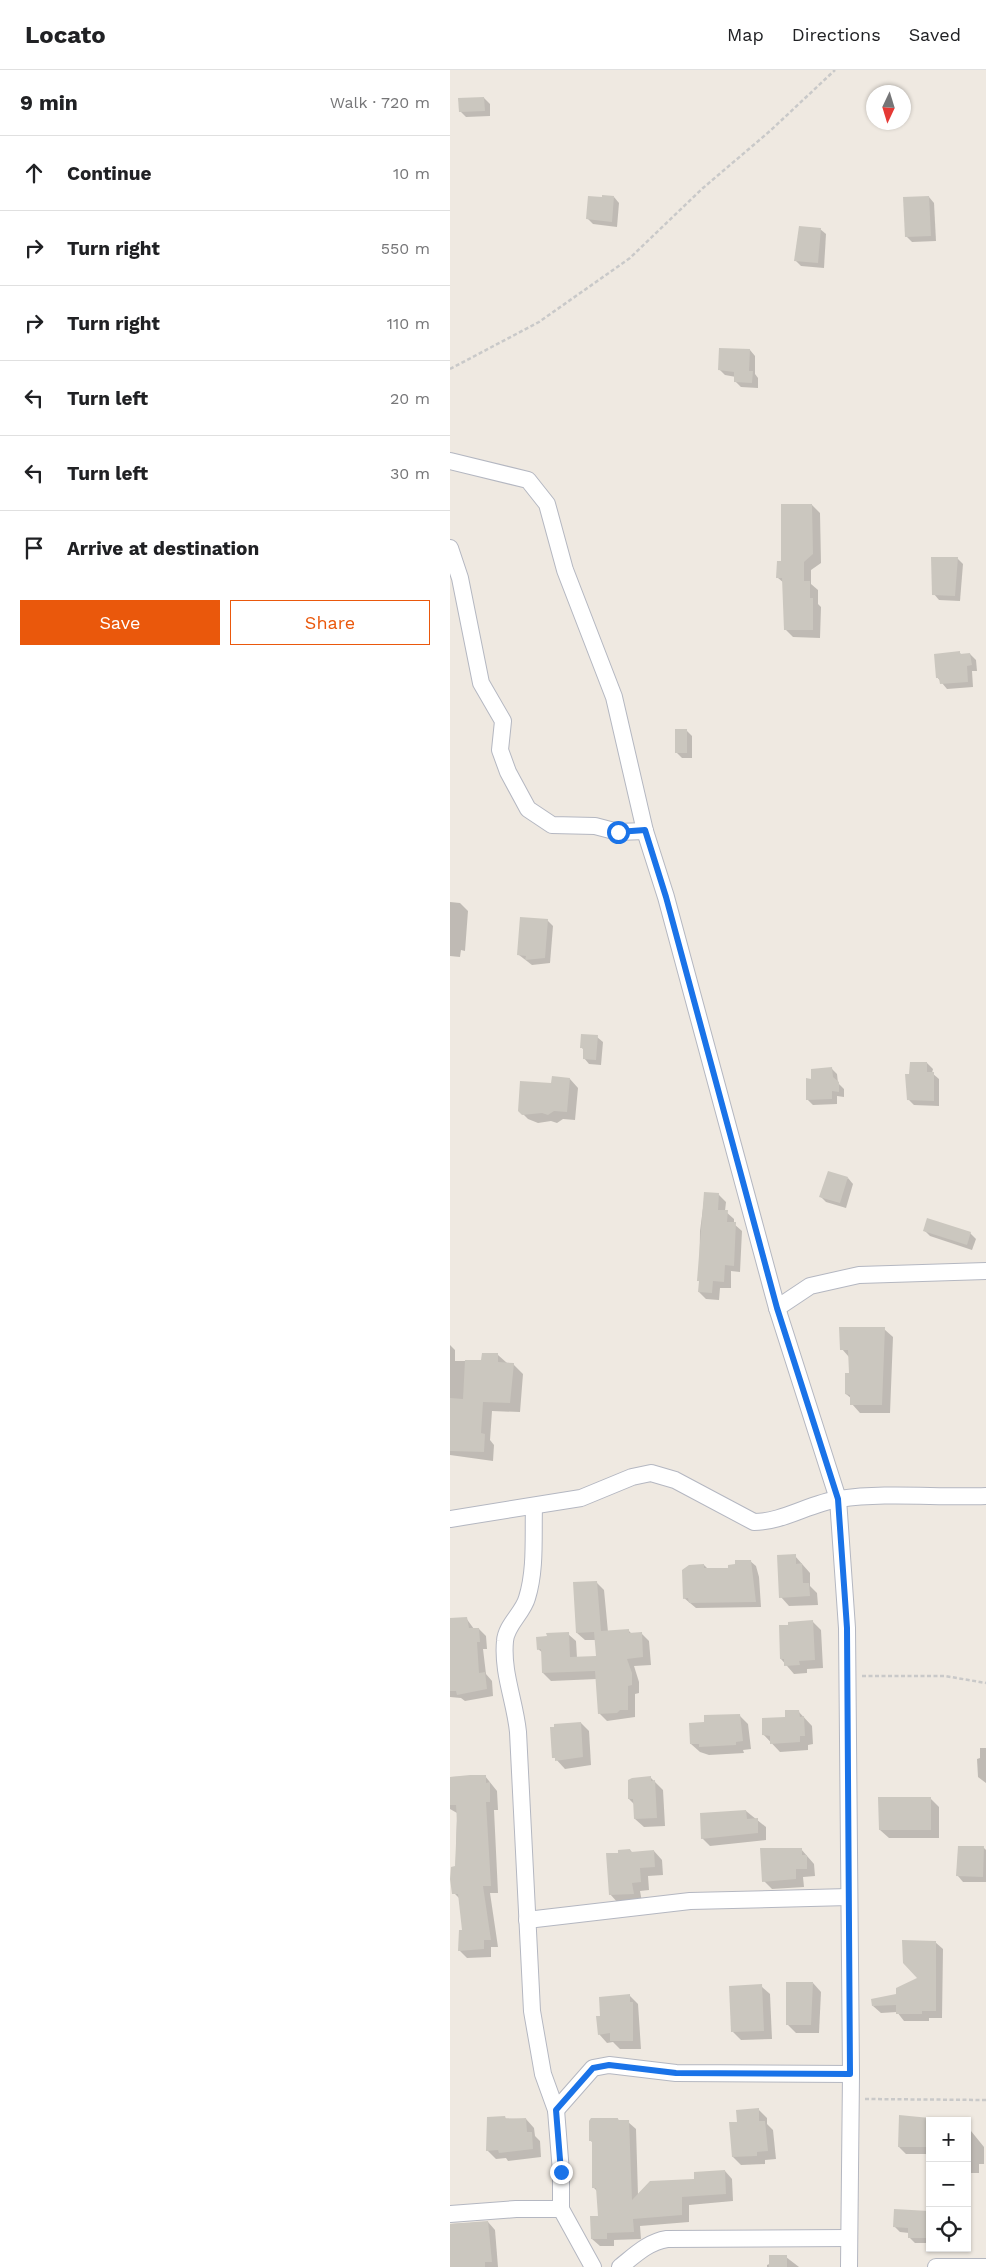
<!DOCTYPE html>
<html lang="en">
<head>
<meta charset="utf-8">
<style>
  body { margin:0; font-family:"Work Sans",sans-serif; background:#f2f2f2; color:#202124 }
  .controls { position:absolute; right:15px; bottom:15px; display:grid; overflow:hidden; border-radius:0px; box-shadow:0 1px 4px #0004 }
  .controls button { width:45px; height:45px; display:grid; place-items:center; padding:0; border:0; border-bottom:1px solid #e0e0e0; background:#fff; color:#202124; font:25px sans-serif }
  .compass { position:absolute; left:416px; top:15px; width:45px; height:45px; border-radius:50%; background:#fff; box-shadow:0 1px 4px #0004; rotate:184deg }
  .stop { position:absolute; width:15px; height:15px; margin:-11px; border:4px solid #1a73e8; border-radius:50%; background:#fff }
  .stop.end { background:#1a73e8; border-color:#fff; box-shadow:0 1px 5px #0008 }
  .list { margin:0; padding:0; list-style:none }
  h2 { display:flex; justify-content:space-between; align-items:center; height:65px; margin:0; padding:0 20px; font-size:21px }
  h2 small { font-size:16px; font-weight:400; color:#757577 }
  .list li { display:grid; grid-template-columns:32px 1fr auto; gap:15px; align-items:center; box-sizing:border-box; height:75px; padding:0 20px; border-top:1px solid #e0e0e0 }
  .list b { display:block; font-size:19px; white-space:nowrap }
  .list em { font-size:16px; font-style:normal; color:#757577 }
  .actions { display:flex; gap:10px; padding:15px 20px }
  .actions a { flex:1; padding:11px 0; border:1px solid #ea580c; border-radius:0px; text-align:center; font-size:18px; color:#ea580c }
  .actions .main { background:#ea580c; color:#fff }
  .icon { flex:none; width:28px; height:28px; fill:none; stroke:currentColor; stroke-width:2; stroke-linecap:round; stroke-linejoin:round }
  .map { position:relative; flex:none; width:536px; height:2197px; overflow:hidden }
  header { display:flex; align-items:center; gap:30px; box-sizing:border-box; height:70px; padding:0 25px; background:#fff; border-bottom:1px solid #e0e0e0 }
  header strong { font-size:24px }
  nav { display:flex; gap:28px; margin-inline-start:auto; font-size:18px }
  main { display:flex }
  aside { flex:1; background:#fff }
  .map>svg:first-child { display:block }
</style>
</head>
<body>
<header>
<strong>Locato</strong>
<nav><a>Map</a><a>Directions</a><a>Saved</a></nav>
</header>
<main>
<aside>
<h2>9 min<small>Walk · 720 m</small></h2>
<ul class="list">
<li><svg class="icon" aria-label="ahead" viewBox="0 0 24 24"><path d="M12 20V5M6 11l6-6 6 6"/></svg><div><b>Continue</b></div><em>10 m</em></li>
<li><svg class="icon" aria-label="right" viewBox="0 0 24 24"><path d="M7 20v-9h11M14 6l5 5-5 5"/></svg><div><b>Turn right</b></div><em>550 m</em></li>
<li><svg class="icon" aria-label="right" viewBox="0 0 24 24"><path d="M7 20v-9h11M14 6l5 5-5 5"/></svg><div><b>Turn right</b></div><em>110 m</em></li>
<li><svg class="icon" aria-label="left" viewBox="0 0 24 24"><path d="M17 20v-9H6M10 6l-5 5 5 5"/></svg><div><b>Turn left</b></div><em>20 m</em></li>
<li><svg class="icon" aria-label="left" viewBox="0 0 24 24"><path d="M17 20v-9H6M10 6l-5 5 5 5"/></svg><div><b>Turn left</b></div><em>30 m</em></li>
<li><svg class="icon" aria-label="arrive" viewBox="0 0 24 24"><path d="M6 21V4h12l-3 4 3 4H6"/></svg><div><b>Arrive at destination</b></div></li>
</ul>
<div class="actions"><a class="main">Save</a><a>Share</a></div>
</aside>
<div class="map">
<svg width="536" height="2197" viewBox="0 0 536 2197">
  <rect width="100%" height="100%" fill="#efe9e1"/>
  <g fill="#0003">
    <polygon points="34,28 40,34 40,46 16,47 10,41"/>
    <polygon points="164,127 169,133 167,157 143,154 138,149"/>
    <polygon points="479,127 484,133 486,171 462,172 456,166"/>
    <polygon points="370,159 376,164 374,198 351,196 346,191"/>
    <polygon points="300,280 305,286 305,304 308,308 308,318 291,317 285,311 286,307 275,305 269,299"/>
    <polygon points="362,435 370,443 371,493 361,500 361,514 368,520 368,534 371,537 370,568 343,567 335,559 334,513 328,508 332,492"/>
    <polygon points="507,488 513,494 510,531 489,530 484,524"/>
    <polygon points="510,583 512,585 520,584 526,590 527,601 522,601 523,617 497,619 487,607"/>
    <polygon points="236,660 242,666 242,688 232,688 226,682"/>
    <polygon points="0,832 10,833 18,841 15,881 11,880 10,887 0,886"/>
    <polygon points="97,850 103,856 100,893 82,895 69,885"/>
    <polygon points="147,967 153,972 151,995 139,994 134,988 134,980 131,977"/>
    <polygon points="477,993 483,999 482,1003 489,1009 489,1036 464,1035 459,1030 461,1005"/>
    <polygon points="382,999 387,1004 388,1013 394,1019 394,1027 387,1026 387,1034 363,1035 357,1029 362,1011"/>
    <polygon points="120,1009 128,1018 125,1050 113,1049 107,1053 101,1051 88,1053 78,1049 70,1041 103,1014"/>
    <polygon points="398,1108 403,1114 396,1138 376,1132 371,1127"/>
    <polygon points="255,1123 269,1125 276,1132 275,1141 284,1149 284,1154 292,1161 290,1202 281,1201 281,1218 270,1218 269,1230 256,1229 249,1222 250,1161"/>
    <polygon points="474,1160 520,1163 526,1169 522,1180 480,1166"/>
    <polygon points="434,1259 443,1267 440,1343 410,1343 402,1334 402,1329 396,1324 401,1305 399,1287 392,1279"/>
    <polygon points="0,1275 5,1280 5,1291 32,1291 48,1285 57,1293 63,1294 73,1304 70,1342 42,1341 40,1370 44,1375 43,1391 0,1385"/>
    <polygon points="345,1486 360,1503 360,1516 367,1523 368,1535 339,1536 331,1527"/>
    <polygon points="300,1491 306,1496 309,1507 311,1537 246,1538 234,1528 254,1495 258,1499 280,1499"/>
    <polygon points="146,1512 154,1520 158,1562 179,1561 182,1564 191,1563 199,1571 201,1595 184,1596 189,1612 189,1623 185,1624 185,1647 157,1651 149,1643 147,1609 101,1611 93,1603 93,1583 88,1579 118,1564 126,1571 127,1588 147,1587 146,1570 135,1570 127,1563"/>
    <polygon points="16,1548 24,1559 29,1559 36,1566 37,1579 33,1579 36,1604 42,1611 43,1626 15,1631 11,1628 0,1627 0,1549"/>
    <polygon points="362,1551 371,1560 373,1598 357,1599 357,1603 344,1604 331,1589"/>
    <polygon points="348,1641 362,1656 363,1674 358,1675 358,1680 330,1682 313,1664"/>
    <polygon points="289,1645 298,1654 301,1679 293,1680 294,1683 259,1685 250,1682 241,1674"/>
    <polygon points="131,1653 139,1661 141,1695 115,1699 104,1687"/>
    <polygon points="530,1678 536,1678 536,1713 528,1707 527,1689 530,1688"/>
    <polygon points="35,1706 47,1721 48,1740 44,1740 48,1823 40,1823 48,1877 41,1877 41,1887 17,1888 9,1880 14,1862 9,1828 5,1824 7,1743 0,1739 0,1707"/>
    <polygon points="201,1708 213,1720 215,1756 194,1757 185,1749 184,1734 179,1729"/>
    <polygon points="480,1728 489,1737 489,1768 439,1768 430,1760"/>
    <polygon points="296,1741 316,1757 316,1770 260,1776 252,1768"/>
    <polygon points="533,1777 536,1780 536,1812 513,1812 508,1806"/>
    <polygon points="351,1779 364,1794 365,1806 353,1807 354,1817 322,1819 314,1811"/>
    <polygon points="180,1780 183,1783 204,1781 212,1790 213,1805 198,1806 199,1820 190,1821 192,1832 168,1833 160,1824 170,1784"/>
    <polygon points="485,1872 493,1879 492,1948 479,1948 479,1951 454,1951 447,1942 431,1943 423,1936 447,1925 469,1908"/>
    <polygon points="363,1913 371,1922 369,1963 346,1963 337,1954"/>
    <polygon points="311,1916 320,1924 322,1969 291,1970 283,1962"/>
    <polygon points="180,1926 188,1934 191,1979 170,1979 163,1972 157,1973 149,1964 152,1947"/>
    <polygon points="308,2039 317,2048 317,2054 323,2060 326,2089 315,2090 315,2094 291,2095 283,2087 288,2053"/>
    <polygon points="450,2047 486,2051 480,2051 480,2084 456,2084 449,2077"/>
    <polygon points="38,2048 76,2049 84,2058 85,2066 90,2071 91,2087 58,2091 56,2088 46,2089 37,2080"/>
    <polygon points="168,2049 170,2052 178,2052 186,2059 188,2125 275,2101 282,2109 283,2131 239,2135 239,2152 190,2156 191,2169 164,2170 164,2176 150,2176 142,2169 149,2147 147,2121 143,2117 143,2073 140,2070"/>
    <polygon points="517,2061 521,2061 534,2077 534,2094 529,2094 529,2103 517,2103"/>
    <polygon points="478,2142 480,2173 465,2173 459,2167 459,2163 450,2162 444,2156"/>
    <polygon points="38,2152 45,2160 48,2197 0,2197 0,2154"/>
    <polygon points="336,2187 349,2197 317,2197 317,2195"/>
  </g>
  <g fill="#cbc7bf">
    <polygon points="34,27 35,41 9,42 8,28"/>
    <polygon points="152,125 164,126 162,152 136,149 138,126 152,127"/>
    <polygon points="479,126 481,166 455,167 453,127"/>
    <polygon points="349,156 371,158 368,193 344,191"/>
    <polygon points="269,278 300,279 299,301 303,301 302,313 284,312 284,302 268,300"/>
    <polygon points="331,434 362,434 363,484 354,492 354,511 360,511 360,528 363,528 363,560 334,560 332,508 326,508 327,491 331,491"/>
    <polygon points="481,487 508,487 505,526 482,525"/>
    <polygon points="510,581 510,584 520,583 522,595 517,596 518,612 490,614 489,608 486,608 484,584"/>
    <rect x="225" y="659" width="12" height="24"/>
    <polygon points="70,847 98,849 95,888 75,890 76,886 67,885"/>
    <polygon points="131,964 148,965 146,990 133,989 133,978 130,978"/>
    <polygon points="460,992 477,992 477,1002 484,1002 484,1031 457,1030 455,1004 459,1004"/>
    <polygon points="382,997 383,1007 389,1012 389,1022 382,1021 382,1029 356,1030 356,1008 361,1009 361,999"/>
    <polygon points="102,1006 120,1008 117,1042 104,1041 98,1045 92,1043 72,1045 68,1041 70,1011 101,1013"/>
    <polygon points="378,1101 398,1107 390,1133 369,1127"/>
    <polygon points="254,1122 269,1123 268,1140 278,1140 277,1152 286,1152 284,1196 275,1195 274,1212 263,1211 262,1223 248,1222 249,1211 247,1211"/>
    <polygon points="477,1148 521,1162 517,1175 473,1161"/>
    <polygon points="389,1257 435,1257 432,1335 400,1335 400,1325 395,1324 395,1303 399,1303 398,1280 390,1280"/>
    <polygon points="32,1283 48,1283 48,1292 64,1293 60,1333 33,1332 31,1363 35,1364 34,1382 0,1381 0,1328 13,1329 15,1290 31,1290"/>
    <polygon points="346,1484 346,1494 352,1493 353,1513 359,1513 360,1526 329,1528 327,1485"/>
    <polygon points="285,1490 301,1490 306,1532 239,1533 238,1528 233,1529 232,1500 239,1495 254,1494 254,1498 278,1498 278,1495 285,1494"/>
    <polygon points="147,1511 151,1561 179,1559 179,1563 192,1562 193,1587 177,1589 182,1603 182,1615 178,1616 178,1640 170,1640 167,1643 148,1644 145,1601 92,1603 91,1579 87,1580 86,1567 97,1566 96,1563 119,1562 120,1587 146,1586 144,1562 126,1563 123,1512"/>
    <polygon points="17,1547 19,1558 29,1558 30,1572 27,1572 29,1603 35,1602 37,1619 7,1625 6,1621 0,1621 0,1548"/>
    <polygon points="363,1550 365,1590 349,1591 350,1595 334,1596 334,1589 330,1589 329,1555 338,1555 338,1552"/>
    <polygon points="335,1640 349,1640 350,1647 354,1646 355,1666 350,1666 350,1672 320,1674 320,1666 312,1665 312,1648 335,1647"/>
    <polygon points="290,1644 293,1671 286,1672 286,1675 249,1677 249,1674 240,1674 239,1653 254,1652 254,1645"/>
    <polygon points="131,1652 133,1687 105,1691 105,1688 102,1688 100,1657 104,1657 104,1654"/>
    <polygon points="20,1705 36,1705 36,1713 40,1712 40,1732 36,1732 41,1816 33,1816 41,1870 34,1870 34,1879 8,1881 9,1860 12,1860 8,1824 2,1824 0,1809 1,1797 5,1796 7,1751 6,1735 0,1735 0,1707"/>
    <polygon points="201,1706 201,1711 205,1710 207,1748 184,1749 183,1729 178,1729 178,1710 182,1708"/>
    <polygon points="428,1727 481,1727 481,1760 429,1760"/>
    <polygon points="296,1740 297,1749 308,1748 308,1763 251,1769 250,1743"/>
    <polygon points="508,1776 534,1776 533,1807 506,1806"/>
    <polygon points="310,1778 352,1778 352,1785 357,1785 357,1799 346,1799 346,1809 312,1812"/>
    <polygon points="180,1779 181,1782 204,1780 205,1797 190,1798 191,1812 182,1813 184,1824 159,1825 156,1783 168,1783 168,1780"/>
    <polygon points="452,1870 486,1871 486,1941 472,1941 472,1944 446,1944 446,1935 422,1936 421,1929 446,1924 446,1918 467,1908 453,1893"/>
    <polygon points="336,1912 363,1912 361,1955 336,1955"/>
    <polygon points="312,1914 314,1961 281,1962 279,1916"/>
    <polygon points="180,1924 180,1932 183,1932 183,1971 160,1971 160,1963 148,1965 146,1946 150,1946 149,1927"/>
    <polygon points="309,2038 309,2051 315,2051 318,2081 307,2082 307,2086 282,2087 279,2052 287,2052 286,2040"/>
    <polygon points="449,2045 480,2048 480,2077 448,2077"/>
    <polygon points="55,2046 56,2049 76,2048 77,2062 82,2062 83,2079 49,2083 48,2080 36,2081 37,2047"/>
    <polygon points="141,2048 168,2048 168,2050 179,2050 182,2130 200,2111 244,2109 244,2102 275,2100 276,2124 232,2127 232,2145 183,2149 184,2162 157,2163 157,2169 141,2169 140,2146 148,2146 146,2118 142,2118 142,2071 139,2071 139,2051"/>
    <polygon points="444,2139 479,2141 476,2168 458,2168 458,2158 443,2157"/>
    <polygon points="38,2151 42,2192 35,2192 35,2197 0,2197 0,2154"/>
    <rect x="319" y="2185" width="18" height="12"/>
  </g>
  <g fill="none" stroke-linecap="round" stroke-linejoin="round">
    <g stroke="#b4b7c1" stroke-width="18">
      <g id="street">
        <polyline points="0,391 78,410 97,434 115,500 164,627 195,761 216,827 327,1238 388,1429 397,1558 401,2004 399,2197"/>
        <polyline points="0,478 10,508 31,613 53,651 50,680 58,702 78,739 102,755 145,756 168,762 195,761"/>
        <polyline points="327,1238 360,1216 409,1205 536,1201"/>
        <path d="M84 1436C83 1466 86 1499 77 1528 73 1543 56 1555 55 1571 52 1603 65 1631 68 1662L82 1941 93 2004 106 2040 111 2102V2139L143 2197"/>
        <path d="M0 1449 131 1428 182 1407 201 1403 225 1410 304 1452C333 1452 360 1433 389 1429 438 1422 487 1428 536 1426"/>
        <polyline points="77,1850 240,1831 399,1827"/>
        <polyline points="106,2040 143,1998 159,1995 226,2003 401,2004"/>
        <polyline points="0,2144 66,2139 111,2139"/>
        <path d="M170 2197C185 2185 198 2172 217 2169L399 2168"/>
        <polyline points="486,2197 536,2197"/>
      </g>
    </g>
    <g stroke="#c9c9c9" stroke-width="2.5" stroke-dasharray="4 2.5" stroke-linecap="butt">
      <polyline points="0,299 89,252 180,188 253,118 320,61 385,0"/>
      <polyline points="412,1606 495,1606 536,1613"/>
      <polyline points="415,2029 536,2030"/>
    </g>
    <use href="#street" stroke="#fff" stroke-width="16"/>
  </g>
  <g fill="none" stroke-linecap="round" stroke-linejoin="round">
    <polyline stroke="#1a73e8" stroke-width="6" points="111,2102 106,2040 143,1998 159,1995 226,2003 400,2004 397,1558 388,1429 327,1238 216,827 195,760 168,762"/>
  </g>
</svg>
<div class="controls">
<button>+</button>
<button>−</button>
<button><svg class="icon" aria-label="locate" viewBox="0 0 24 24"><circle cx="12" cy="12" r="6"/><path d="M12 2v4M12 18v4M2 12h4M18 12h4"/></svg></button>
</div>
<svg class="compass" viewBox="-18 -18 36 36"><path d="M0-13l5 13h-10z" fill="#e53935"/><path d="M0 13l5-13h-10z" fill="#757577"/></svg>
<div class="stop" style="left:168px;top:762px"></div>
<div class="stop end" style="left:111px;top:2102px"></div>
</div>
</main>
</body>
</html>
